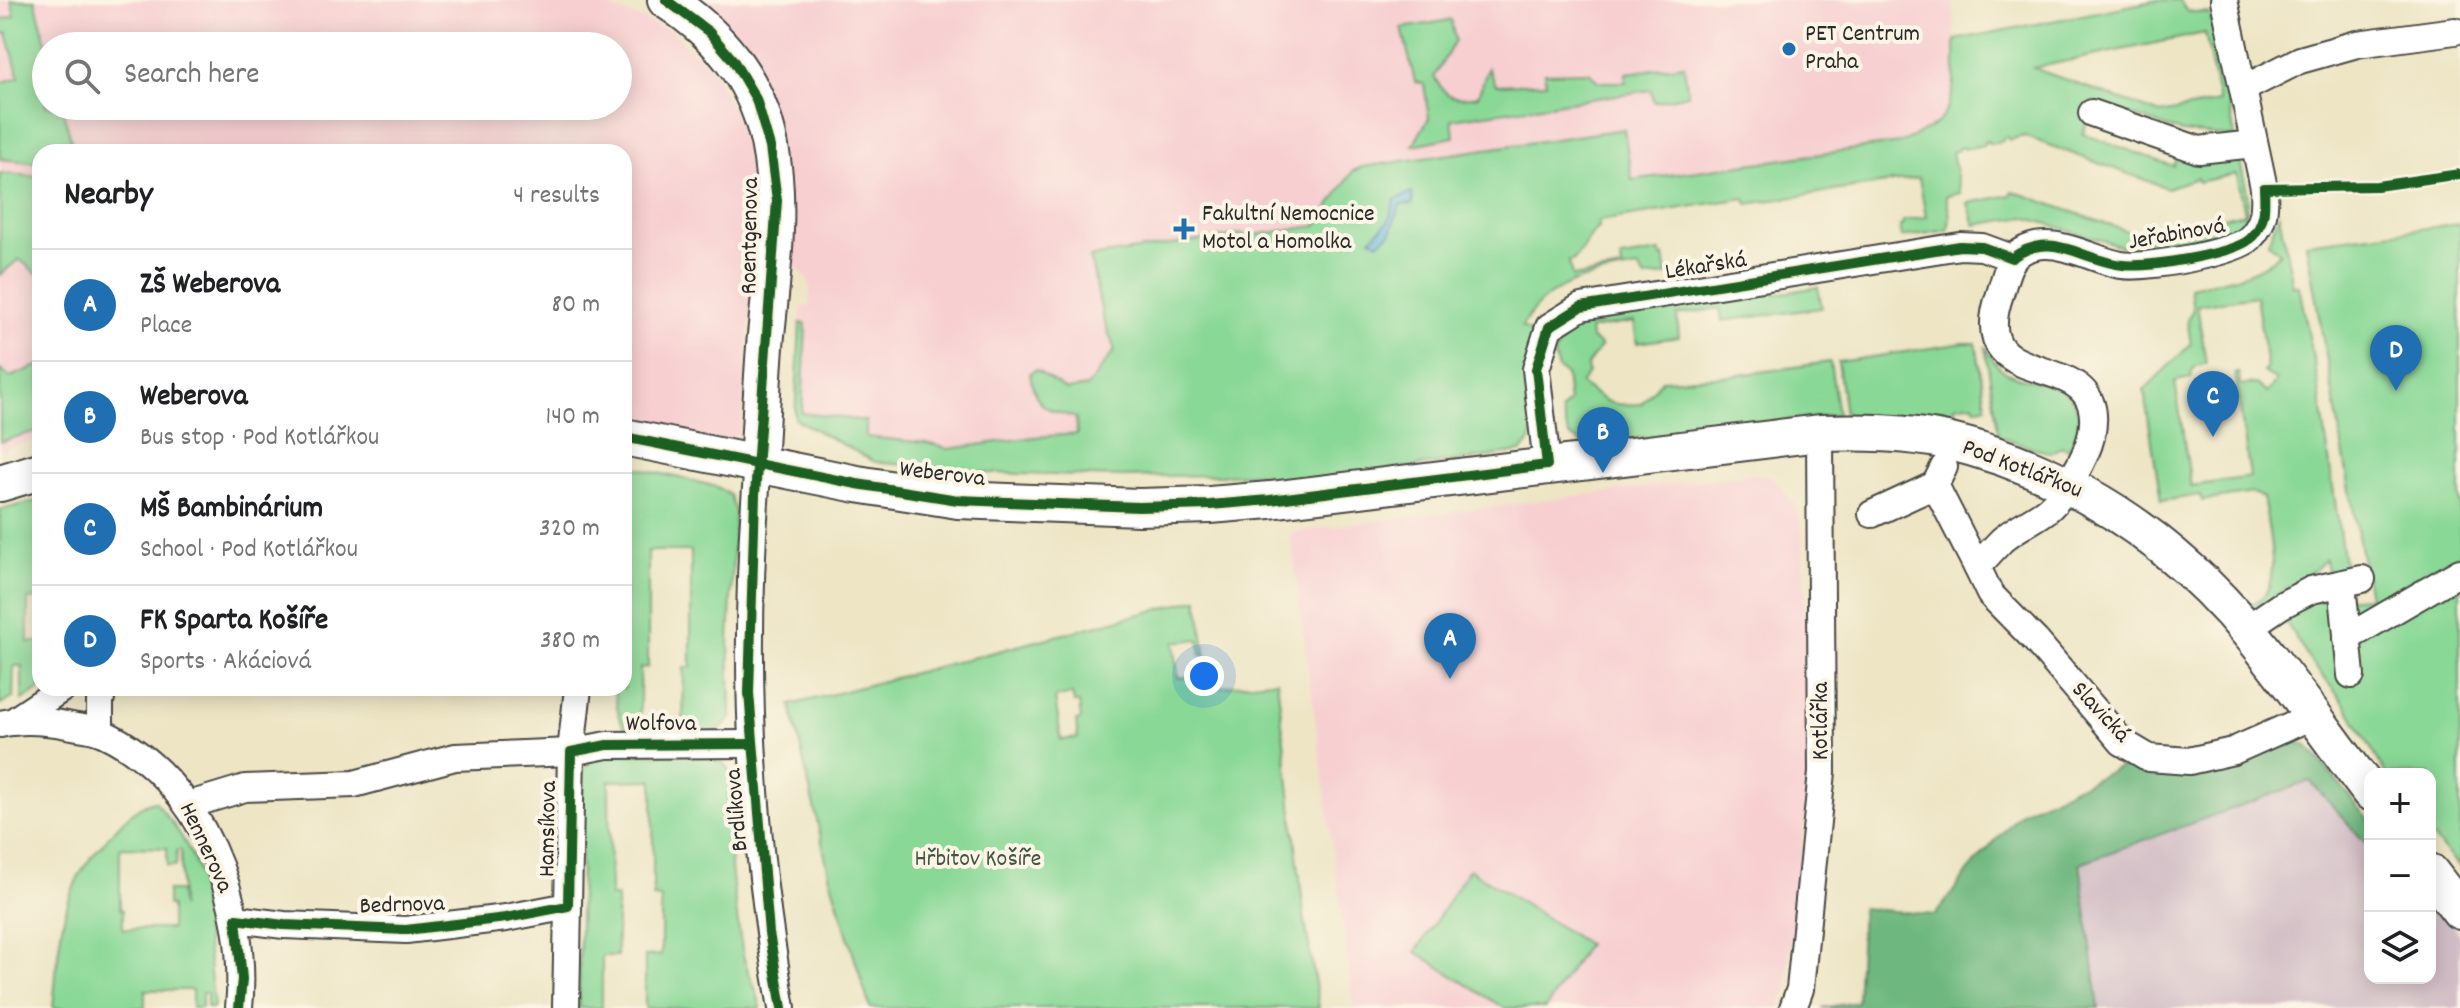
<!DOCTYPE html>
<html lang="en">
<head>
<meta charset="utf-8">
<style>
  body { margin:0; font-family:Dekko,sans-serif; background:#f2f2f2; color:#202124 }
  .controls { position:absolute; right:24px; bottom:24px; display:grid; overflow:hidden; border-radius:16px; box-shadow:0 4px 20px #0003 }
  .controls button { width:72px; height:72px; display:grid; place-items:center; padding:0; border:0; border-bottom:2px solid #e0e0e0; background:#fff; color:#202124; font:40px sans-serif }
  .you { position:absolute; left:1204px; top:676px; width:28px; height:28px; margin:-20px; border:6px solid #fff; border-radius:50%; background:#1a73e8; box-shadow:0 0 0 12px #1a73e833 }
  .badge { display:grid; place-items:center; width:52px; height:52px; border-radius:50%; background:#1f6fb2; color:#fff; font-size:26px; font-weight:700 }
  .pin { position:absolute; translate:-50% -66px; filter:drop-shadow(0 2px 4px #0008) }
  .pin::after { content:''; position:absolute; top:42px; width:28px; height:24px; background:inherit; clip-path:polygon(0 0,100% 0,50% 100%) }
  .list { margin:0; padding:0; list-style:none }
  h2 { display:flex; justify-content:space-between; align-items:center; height:104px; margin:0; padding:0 32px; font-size:34px }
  h2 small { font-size:26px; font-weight:400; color:#757577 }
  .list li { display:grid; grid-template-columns:52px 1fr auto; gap:24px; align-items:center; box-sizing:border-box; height:112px; padding:0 32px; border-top:2px solid #e0e0e0 }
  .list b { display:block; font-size:30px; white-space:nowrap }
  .list p { margin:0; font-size:26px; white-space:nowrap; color:#757577 }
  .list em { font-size:26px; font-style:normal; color:#757577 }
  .icon { flex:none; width:44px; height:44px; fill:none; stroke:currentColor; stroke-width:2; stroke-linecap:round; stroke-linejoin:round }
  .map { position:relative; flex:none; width:2460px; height:1008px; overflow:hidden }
  .search { position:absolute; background:#fff; box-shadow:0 4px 20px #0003; left:32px; top:32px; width:600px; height:88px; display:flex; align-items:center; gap:20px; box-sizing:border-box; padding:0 28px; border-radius:44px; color:#757577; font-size:30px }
  .panel { position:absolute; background:#fff; box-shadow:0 4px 20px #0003; left:32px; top:144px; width:600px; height:552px; border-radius:24px }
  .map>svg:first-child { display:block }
</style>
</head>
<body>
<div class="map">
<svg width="2460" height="1008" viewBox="0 0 2460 1008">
  <rect width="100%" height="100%" fill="#fcf5e5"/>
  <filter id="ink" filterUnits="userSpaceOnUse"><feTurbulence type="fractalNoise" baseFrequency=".0125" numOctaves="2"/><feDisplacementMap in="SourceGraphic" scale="16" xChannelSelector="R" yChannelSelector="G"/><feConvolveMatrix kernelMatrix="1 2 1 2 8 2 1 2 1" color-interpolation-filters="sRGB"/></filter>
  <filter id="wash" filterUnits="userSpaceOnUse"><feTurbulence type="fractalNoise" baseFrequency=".006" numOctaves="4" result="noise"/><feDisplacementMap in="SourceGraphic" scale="32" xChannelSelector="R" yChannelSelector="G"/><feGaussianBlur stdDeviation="1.8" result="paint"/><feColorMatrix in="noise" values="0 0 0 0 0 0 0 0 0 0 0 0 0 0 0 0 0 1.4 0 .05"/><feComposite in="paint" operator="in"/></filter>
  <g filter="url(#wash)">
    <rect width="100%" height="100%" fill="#ede5c4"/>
    <g fill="#f7cfd1" fill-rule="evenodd">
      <path d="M0 0H559L610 7 672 31 713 72 745 133 755 196 754 262 741 433 725 442 624 425V152H40V439L0 450ZM46 46H618V106H46Z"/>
      <polygon points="695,0 1952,0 1955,19 1954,79 1947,108 1936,124 1900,143 1610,184 1119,477 989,473 875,462 795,419 801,307 810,306 810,290 809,281 790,260 763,79 741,43"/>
      <polygon points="1753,474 1770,476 1781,487 1794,505 1802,526 1810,773 1786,990 1780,1008 1354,1008 1290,532"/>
    </g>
    <polygon fill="#d2bdc6" points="2310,781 2370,848 2370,978 2430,978 2430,896 2460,935 2460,1008 2099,1008 2079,863"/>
    <g fill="#89d896" stroke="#5a8260" stroke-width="2" fill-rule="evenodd">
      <polygon points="11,0 35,0 47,46 46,106 62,106 74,152 40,152 40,163 0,159 0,83 19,77 7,33 0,35 0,20 15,16"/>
      <path d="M2158 0H2179L2187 11 2210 14 2235 137 2181 132 2093 102 2083 134 2173 166 2179 151 2239 158C2244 182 2258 212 2235 230L2134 250 2025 217 1975 225 1968 203 2011 195 2013 191 2149 239 2152 232 2245 213 2237 174 2198 182 2197 178 2167 188 2024 136 2009 140 2008 137 2003 138V141L1989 144 1988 141 1984 142V145L1963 149 1962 147 1958 148V150L1952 152 1960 193 1946 196 1950 217 1948 230 1902 237 1900 226 1903 225V221L1926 217 1919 178 1747 204 1745 198 1599 221V228L1596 229 1574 260 1569 261 1572 277 1622 269 1621 258 1660 252 1661 257 1664 256 1667 275 1645 278 1638 268C1591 276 1547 281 1522 327L1536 335 1533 431 1530 441 1521 452 1267 487 1266 474 1119 477 989 473 875 462 795 419 800 323 806 324 802 413 866 421V437L927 443 949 449 1034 437 1077 434 1076 418C1045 408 1035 409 1030 373L1036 370 1066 390 1087 387 1115 350 1103 318 1090 257 1242 234 1247 236 1316 226 1353 171 1362 167 1624 129 1632 180 1900 143C1911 137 1924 132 1934 125 1958 108 1955 66 1955 40ZM2205 33 2219 102 2161 114 2033 68Z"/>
      <path d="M1451 20 1455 41 1434 77C1447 99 1453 100 1478 96L1488 68 1496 85 1546 83 1544 73 1589 72 1600 82H1626V73L1684 65 1688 95 1654 102 1651 90 1452 119 1454 137 1413 145 1429 118 1424 84 1415 82 1402 28Z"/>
      <polygon points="0,173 40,177 40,276 19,259 0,275"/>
      <path d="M2279 214 2293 286H2299L2318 382 2348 592 2330 588 2325 559 2315 569 2255 610 2250 604C2287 597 2267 524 2263 498L2253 493 2202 501 2200 495 2161 501 2144 390 2191 344 2187 319 2193 310 2190 287C2224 280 2255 277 2280 253L2268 242ZM2256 296 2267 368 2264 372 2276 381 2267 393 2256 384 2240 386 2239 373H2235L2250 477 2191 486 2175 381 2192 378 2191 372 2196 366 2206 364 2197 305Z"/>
      <polygon points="2460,224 2460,867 2430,835 2430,774 2386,774 2346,705 2308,658 2284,619 2306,601 2369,597 2306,243"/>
      <path d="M1818 287 1822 308 1722 321 1720 308 1677 315 1679 337 1637 343 1634 322 1590 329 1591 338 1601 346 1587 365 1588 373 1581 384C1606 402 1609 407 1641 404L1662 380 1731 376 1830 362 1838 415 1584 444 1569 436 1561 410 1569 402 1566 375 1558 369 1554 356C1561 336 1573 326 1593 317L1775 288 1776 294Z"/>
      <polygon points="1964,343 1976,343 1986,406 1975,407 1974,403 1954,406 1960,427 1845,415 1838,362"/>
      <path d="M1985 346C1991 357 1997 368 2009 374 2022 380 2038 380 2051 385 2082 396 2085 424 2068 449L2062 446 2050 453 1999 436Z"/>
      <polygon points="40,365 40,430 0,442 0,370 10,377"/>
      <path d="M624 465 714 486 729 494 735 512 729 642 731 718 722 728 711 733H632C617 725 617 703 614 688H624ZM648 551H691V667H684L683 726H640V668L648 667Z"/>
      <polygon points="40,500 40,598 28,599 28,642 40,642 40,688 43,688 22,700 22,666 14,666 13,698 0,705 0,510"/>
      <path d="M1198 599 1210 688 1277 680 1304 915 1319 1008H870L830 878 791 705ZM1199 639 1201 655H1206L1208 675 1178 678 1174 642ZM1072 694 1074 703H1079L1081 720 1076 721 1078 738 1061 740 1055 698Z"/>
      <path d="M705 753C725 760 734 771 734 793L728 794C727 847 734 903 743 955 747 973 757 988 761 1008H645V956L661 955V898L653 897V780L609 781 610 897H617V956H602V1008H579L582 774 593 755Z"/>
      <path d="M155 801C174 825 190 845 199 875L214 1008H207V993H202V1008H192V990H145V1008H53C58 960 58 904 87 863 94 853 103 844 111 834 124 820 136 805 155 801ZM120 847 167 848V866H176L177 850H181V907L180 891H167V905L171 906V929H123V910L120 909Z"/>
      <polygon points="1469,869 1587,944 1546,1008 1504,1008 1416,952"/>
    </g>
    <polygon fill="#6eb87f" stroke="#4c7255" stroke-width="2" points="2285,739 2307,745 2370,821 2370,848 2310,781 2080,863 2099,1008 1822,1008 1857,1002 1862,908 1935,915 1972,867 2021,812 2125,765 2160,772 2210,769"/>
    <polygon fill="#63b9e0" stroke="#477286" stroke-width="2" points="1412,193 1413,204 1400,205 1391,232 1378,243 1371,238 1388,222 1395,200"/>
  </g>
  <g filter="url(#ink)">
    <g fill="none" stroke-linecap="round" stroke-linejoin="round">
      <g stroke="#484742" stroke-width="30">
        <g id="street">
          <path d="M2224 0 2264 188C2265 208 2265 223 2250 238 2235 253 2143 269 2121 265 2091 260 2051 232 2021 252 2007 261 2005 279 2000 294 1962 403 2113 339 2091 437 2086 458 2064 496 2047 510 2033 521 2015 528 2002 540 1993 549 1985 558 1977 567L1990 594 2036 641 2122 742 2149 758 2189 761 2233 751 2312 716"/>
          <polyline points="2243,89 2300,60 2357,44 2455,31"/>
          <polyline points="2092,113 2199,150 2254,144"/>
          <path d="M758 464C742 645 750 829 782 1008"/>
          <polyline points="1547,465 1536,369 1549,327 1581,307 1960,246 1982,247 2012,258"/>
          <polyline points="1944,467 1935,485 1977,567"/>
          <polyline points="1872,514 1935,485"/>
          <polyline points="2342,584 2351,675"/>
          <polyline points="2246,629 2280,606 2311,590 2362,579"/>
          <polyline points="2347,638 2460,572"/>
          <polyline points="12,722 63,688"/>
          <path d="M0 724C22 719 45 721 67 725 79 728 92 728 103 733 203 780 249 904 239 1008"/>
          <polyline points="100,732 100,701 104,688"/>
          <polyline points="189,805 245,788 354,784 455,757 571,752 607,745 752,744"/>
          <polyline points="236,919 284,925 406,930 506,918 568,906"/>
          <polyline points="566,1008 571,752 578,688"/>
          <polyline points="1793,1008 1800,989 1822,772 1820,433"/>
        </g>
      </g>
      <g stroke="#484742" stroke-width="40">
        <g id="secondary">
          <path d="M666 0C797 85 780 200 766 335 762 378 761 421 758 464"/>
          <path d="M624 437 857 484 958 500 1139 507 1210 505 1270 500 1820 433C1862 432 1906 432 1947 441 2071 471 2172 538 2253 637 2294 687 2331 741 2370 792"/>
          <polyline points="0,483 40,471"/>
          <polyline points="2430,872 2460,911"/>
        </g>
      </g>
      <use href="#street" stroke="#fff" stroke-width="26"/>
      <use href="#secondary" stroke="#fff" stroke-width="36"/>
      <g stroke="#fcf5e5" stroke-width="15">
        <g id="cycleway">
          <polyline points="666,0 709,32 733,60 756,99 770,147 777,201 755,495 749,693 769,933 782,1008"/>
          <path d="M624 437 857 484 958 500 1139 507 1210 505 1270 500 1547 465 1536 369 1549 327 1581 307 1960 246 1982 247 2012 258C2052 228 2082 261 2123 265 2147 268 2233 254 2250 239 2266 224 2265 207 2264 188L2377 186 2460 174"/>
          <polyline points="239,1008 242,979 236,919 284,925 406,930 506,918 568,906 571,752 607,745 752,744"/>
        </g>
      </g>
      <use href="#cycleway" stroke="#1b5e20" stroke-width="10"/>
    </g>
  </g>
  <g fill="#1f6fb2" stroke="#fcf5e5" stroke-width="3">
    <circle cx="1789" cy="49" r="8"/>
    <path d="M1180 217h8v8h8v8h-8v8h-8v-8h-8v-8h8z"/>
  </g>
  <g text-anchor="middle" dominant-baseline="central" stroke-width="8" stroke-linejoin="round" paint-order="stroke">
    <g font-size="24" fill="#2b2b2b" stroke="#fcf5e5" text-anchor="start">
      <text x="1805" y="35">PET Centrum<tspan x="1805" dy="28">Praha</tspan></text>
      <text x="1202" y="215">Fakultní Nemocnice<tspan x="1202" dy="28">Motol a Homolka</tspan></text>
    </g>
    <g font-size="24" fill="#2b2b2b" stroke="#fcf5e5">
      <text transform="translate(2177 235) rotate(-10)">Jeřabinová</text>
      <text transform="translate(751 236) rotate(-89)">Roentgenova</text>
      <text transform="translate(1706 267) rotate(-9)">Lékařská</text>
      <text transform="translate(2022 470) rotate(21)">Pod Kotlářkou</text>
      <text transform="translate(942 475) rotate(7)">Weberova</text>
      <text transform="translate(2100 713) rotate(47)">Slavická</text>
      <text transform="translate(1822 721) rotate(-90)">Kotlářka</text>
      <text x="661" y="725">Wolfova</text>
      <text transform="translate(738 810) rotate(-95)">Brdlíkova</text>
      <text transform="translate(549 829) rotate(-89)">Hamsíkova</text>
      <text transform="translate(205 848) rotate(65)">Hennerova</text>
      <text transform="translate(402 906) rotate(-2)">Bedrnova</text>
    </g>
    <g font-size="24" fill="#425646" stroke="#fcf5e5">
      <text x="978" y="860">Hřbitov Košíře</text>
    </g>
  </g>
</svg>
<div class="controls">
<button>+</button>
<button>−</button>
<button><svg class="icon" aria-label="layers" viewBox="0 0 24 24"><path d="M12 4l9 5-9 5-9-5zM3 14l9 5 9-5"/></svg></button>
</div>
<div class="you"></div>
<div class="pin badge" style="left:1450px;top:679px">A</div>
<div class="pin badge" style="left:1603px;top:473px">B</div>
<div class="pin badge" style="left:2213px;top:437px">C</div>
<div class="pin badge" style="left:2396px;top:391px">D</div>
<div class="search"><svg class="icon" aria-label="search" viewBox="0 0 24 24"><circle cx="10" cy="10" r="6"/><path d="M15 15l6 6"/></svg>Search here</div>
<section class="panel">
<h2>Nearby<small>4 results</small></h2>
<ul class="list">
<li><span class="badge">A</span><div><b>ZŠ Weberova</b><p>Place</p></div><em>80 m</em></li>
<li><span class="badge">B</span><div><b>Weberova</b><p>Bus stop · Pod Kotlářkou</p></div><em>140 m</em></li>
<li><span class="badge">C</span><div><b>MŠ Bambinárium</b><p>School · Pod Kotlářkou</p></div><em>320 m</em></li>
<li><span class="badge">D</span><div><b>FK Sparta Košíře</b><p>Sports · Akáciová</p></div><em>380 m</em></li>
</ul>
</section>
</div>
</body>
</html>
